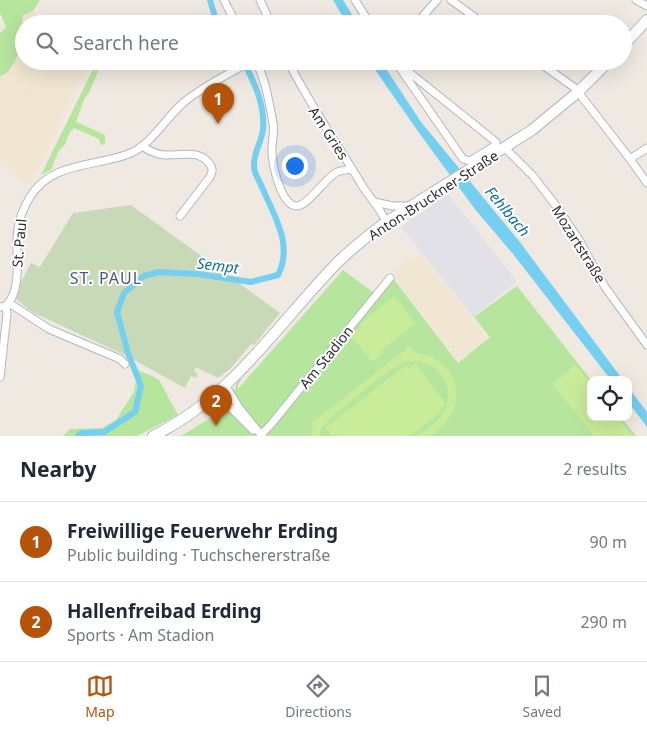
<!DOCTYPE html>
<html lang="en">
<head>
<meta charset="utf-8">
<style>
  body { margin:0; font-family:"Noto Sans",sans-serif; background:#f6f6f7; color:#1f2937 }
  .controls { position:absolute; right:15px; bottom:15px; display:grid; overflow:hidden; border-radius:10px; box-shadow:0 5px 20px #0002 }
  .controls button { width:45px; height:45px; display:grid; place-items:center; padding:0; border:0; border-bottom:1px solid #e0e1e3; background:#fff; color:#1f2937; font:25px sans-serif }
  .you { position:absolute; left:294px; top:165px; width:18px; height:18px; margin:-12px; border:4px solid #fff; border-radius:50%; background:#1a73e8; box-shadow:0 0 0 8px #1a73e833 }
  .badge { display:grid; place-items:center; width:32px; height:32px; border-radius:50%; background:#b45309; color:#fff; font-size:16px; font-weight:700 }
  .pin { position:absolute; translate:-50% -41px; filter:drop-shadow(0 1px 2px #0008) }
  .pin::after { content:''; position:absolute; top:26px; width:18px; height:15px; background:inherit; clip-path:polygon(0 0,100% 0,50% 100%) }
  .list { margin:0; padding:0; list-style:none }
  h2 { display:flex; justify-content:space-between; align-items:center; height:65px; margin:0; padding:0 20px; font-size:21px }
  h2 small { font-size:16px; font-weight:400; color:#747a83 }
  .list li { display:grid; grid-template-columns:32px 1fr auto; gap:15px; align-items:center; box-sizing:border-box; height:80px; padding:0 20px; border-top:1px solid #e0e1e3 }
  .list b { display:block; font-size:19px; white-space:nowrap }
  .list p { margin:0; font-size:16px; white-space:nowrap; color:#747a83 }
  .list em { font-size:16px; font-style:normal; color:#747a83 }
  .icon { flex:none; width:28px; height:28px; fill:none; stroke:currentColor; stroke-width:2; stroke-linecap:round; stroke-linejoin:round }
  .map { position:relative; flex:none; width:647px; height:436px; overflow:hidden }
  .search { position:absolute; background:#fff; box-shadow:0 5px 20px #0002; left:15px; right:15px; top:15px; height:55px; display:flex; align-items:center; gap:12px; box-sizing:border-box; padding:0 18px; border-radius:28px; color:#747a83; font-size:19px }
  .sheet { height:225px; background:#fff }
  nav { display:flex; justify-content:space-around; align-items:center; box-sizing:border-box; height:70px; border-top:1px solid #e0e1e3; background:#fff; font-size:14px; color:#747a83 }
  nav a { display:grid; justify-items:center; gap:2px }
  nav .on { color:#b45309 }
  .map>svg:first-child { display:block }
</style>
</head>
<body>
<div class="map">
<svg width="647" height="436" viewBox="0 0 647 436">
  <rect width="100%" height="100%" fill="#efe9e1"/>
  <polygon fill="#e3e1e8" points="448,194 517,281 473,317 401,227"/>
  <g fill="#f0e6d1">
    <polygon points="33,12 48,19 46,23 48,24 24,24 24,61 90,61 30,185 17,176 0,160 0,48 22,15"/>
    <polygon points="419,257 425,261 487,337 458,361 394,277 400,266 411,258"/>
  </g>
  <g fill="#b6e59e">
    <path d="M0 0H40L33 11 23 15C21 23 24 29 23 35 21 47 13 74 0 76V33L6 27 0 13Z"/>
    <polygon points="97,61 102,61 89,93 84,99 76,122 105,135 105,144 101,145 99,139 74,128 70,132 65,144 58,152 51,170 41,175"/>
    <path d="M343 270 377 295 392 277 458 363 490 337 474 317 517 286 591 380V417H621L636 436H181L220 412 235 393C235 386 236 382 242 378L238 385V389Z"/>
    <polygon points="133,368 152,376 159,380 178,415 137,436 63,436 70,429 102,428 116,420 134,392 136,379"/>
  </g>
  <polygon fill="#c8d9b8" points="131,205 280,313 254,345 251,344 231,368 218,378 196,367 194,371 198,374 196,378 191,376 185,388 127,356 32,312 16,299 17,290 31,263 40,267 73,213"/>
  <g fill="#c9ec9a">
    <polygon points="394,296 416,323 381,351 383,353 372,362 350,335 361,326 360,324"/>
    <path d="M410 346 416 353C456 356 471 404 439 429 436 431 433 435 430 436 427 436 422 436 418 436 428 428 440 421 445 410 457 384 434 356 406 362 390 366 346 406 330 418L322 428 319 436H311L313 428 310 424Z"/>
    <polygon points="415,363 446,404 440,409 442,411 410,436 331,436 325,428 406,365 409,368"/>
    <polygon points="575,365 591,384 591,417 617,417 633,436 594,436 552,384"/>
  </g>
  <g fill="#75cff0">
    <polygon points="333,0 343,0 358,24 347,24"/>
    <polygon points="369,61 381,61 421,122 519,241 623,380 611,380 513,254 474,208 417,130"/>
    <polygon points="628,387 647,412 647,427 628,402"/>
  </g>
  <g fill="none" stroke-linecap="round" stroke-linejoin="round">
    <g stroke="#75cff0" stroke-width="6">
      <polyline points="210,0 215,17 219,24"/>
      <path d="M78 436 81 433 104 432 135 412 141 386 128 353 117 312 124 293 144 276 158 272 197 274 251 282 278 275C294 244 273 214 261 185 259 180 254 173 254 167 253 154 261 143 263 130 265 105 255 83 243 61"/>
    </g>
    <g stroke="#b4b7c1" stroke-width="9">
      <g id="street">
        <polyline points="224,0 236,24"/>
        <polyline points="260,0 271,24"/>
        <polyline points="355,0 370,24"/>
        <polyline points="451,0 484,24"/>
        <polyline points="636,0 647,6"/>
        <polyline points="416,24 437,0"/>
        <path d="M256 61C266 81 269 102 273 123 275 133 271 144 272 154 273 166 281 206 297 206 308 206 326 177 337 172 342 170 348 170 352 169"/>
        <path d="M288 61C310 105 338 145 363 187 371 199 381 209 386 222"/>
        <polygon points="395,61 496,142 496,145 470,161 463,159"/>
        <polyline points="537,61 575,88 630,159 647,183"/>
        <path d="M142 146C149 151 155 154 164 155 179 156 198 149 209 163 213 168 213 171 210 177L180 216"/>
        <polyline points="506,149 533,176 557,207 579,240 605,287 647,345"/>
        <polyline points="630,159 647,148"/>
        <polyline points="374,202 393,206 410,206"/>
        <polyline points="9,303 49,329 120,359 125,364"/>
        <path d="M0 307 6 306C24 287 14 252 18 229 19 217 24 207 30 197 51 161 98 167 131 153 151 144 167 117 183 103 203 86 229 74 251 61"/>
        <polyline points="0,377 7,314 6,306"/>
        <polyline points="225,385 240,409 262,436"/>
        <polyline points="216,393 253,430"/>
        <polyline points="261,435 273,422 390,278"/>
      </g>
    </g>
    <g stroke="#b4b7c1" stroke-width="12">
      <g id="secondary">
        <polyline points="623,46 647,20"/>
        <path d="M153 436C233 397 279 322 339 261 354 247 370 234 386 222L532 130 578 92 609 61"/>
      </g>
    </g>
    <use href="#street" stroke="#fff" stroke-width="7"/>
    <use href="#secondary" stroke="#fff" stroke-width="10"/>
  </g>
  <g text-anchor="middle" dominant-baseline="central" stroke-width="4" stroke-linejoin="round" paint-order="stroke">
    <g font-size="14" fill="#2e2e2e" stroke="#fff">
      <text transform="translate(329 133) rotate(57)">Am Gries</text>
      <text transform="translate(433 195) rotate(-33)">Anton-Bruckner-Straße</text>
      <text transform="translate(19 243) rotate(-85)">St. Paul</text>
      <text transform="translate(579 244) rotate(58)">Mozartstraße</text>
      <text transform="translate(326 357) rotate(-51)">Am Stadion</text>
    </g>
    <g font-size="15" font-style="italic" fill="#0d6fa3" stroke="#fff">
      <text transform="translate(508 211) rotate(50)">Fehlbach</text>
      <text transform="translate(218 265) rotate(7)">Sempt</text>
    </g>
    <g font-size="16" letter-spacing="1" fill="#4d5680" stroke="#fff">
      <text x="106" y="278">ST. PAUL</text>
    </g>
  </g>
</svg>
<div class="controls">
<button><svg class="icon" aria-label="locate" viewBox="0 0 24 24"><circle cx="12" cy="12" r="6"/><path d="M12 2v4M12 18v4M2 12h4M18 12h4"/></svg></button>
</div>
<div class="you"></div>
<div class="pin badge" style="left:218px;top:124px">1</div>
<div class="pin badge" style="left:216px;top:426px">2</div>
<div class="search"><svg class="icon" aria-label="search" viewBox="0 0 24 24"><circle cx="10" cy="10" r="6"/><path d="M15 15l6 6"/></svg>Search here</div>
</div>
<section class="sheet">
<h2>Nearby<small>2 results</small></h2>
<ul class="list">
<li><span class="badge">1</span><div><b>Freiwillige Feuerwehr Erding</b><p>Public building · Tuchschererstraße</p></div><em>90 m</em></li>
<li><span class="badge">2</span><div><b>Hallenfreibad Erding</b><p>Sports · Am Stadion</p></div><em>290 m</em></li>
</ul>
</section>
<nav>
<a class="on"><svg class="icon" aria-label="map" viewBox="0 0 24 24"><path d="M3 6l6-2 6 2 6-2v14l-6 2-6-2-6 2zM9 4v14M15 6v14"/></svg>Map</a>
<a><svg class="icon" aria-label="directions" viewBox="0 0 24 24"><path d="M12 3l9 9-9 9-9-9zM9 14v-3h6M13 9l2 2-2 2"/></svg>Directions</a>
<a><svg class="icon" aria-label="saved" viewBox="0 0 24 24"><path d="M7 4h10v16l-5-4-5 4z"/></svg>Saved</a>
</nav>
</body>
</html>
